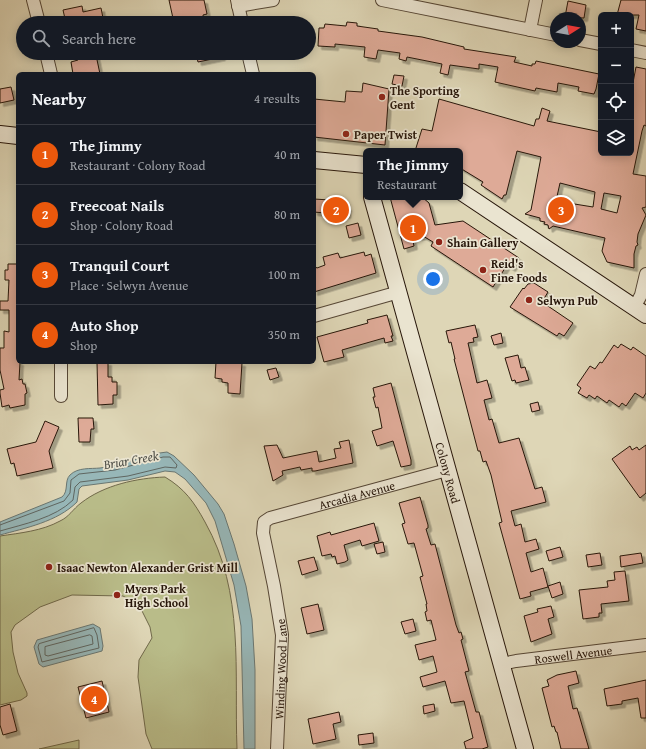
<!DOCTYPE html>
<html lang="en">
<head>
<meta charset="utf-8">
<style>
  body { margin:0; font-family:"Gentium Book Plus",serif; background:#242831; color:#f1f3f6 }
  .controls { position:absolute; right:12px; top:12px; display:grid; overflow:hidden; border-radius:6px; box-shadow:0 2px 10px #0003 }
  .controls button { width:36px; height:36px; display:grid; place-items:center; padding:0; border:0; border-bottom:1px solid #363941; background:#171b24; color:#f1f3f6; font:20px sans-serif }
  .compass { position:absolute; left:550px; top:12px; width:36px; height:36px; border-radius:50%; background:#171b24; box-shadow:0 2px 10px #0003; rotate:79deg }
  .you { position:absolute; left:433px; top:279px; width:14px; height:14px; margin:-10px; border:3px solid #fff; border-radius:50%; background:#1a73e8; box-shadow:0 0 0 6px #1a73e833 }
  .badge { display:grid; place-items:center; width:26px; height:26px; border-radius:50%; background:#ea580c; color:#fff; font-size:13px; font-weight:700 }
  .pin { position:absolute; translate:-50% -50%; border:2px solid #fff; box-shadow:0 1px 4px #0006 }
  .popup { position:absolute; left:363px; top:148px; width:100px; height:52px; box-sizing:border-box; display:grid; place-content:center; border-radius:6px; background:#171b24; filter:drop-shadow(0 1px 3px #0005); font-size:13px; white-space:nowrap; color:#9ea1a6 }
  .popup b { font-size:15px; color:#f1f3f6 }
  .popup::after { content:''; position:absolute; left:50%; top:100%; margin-left:-8px; border:8px solid transparent; border-top-color:#171b24 }
  .list { margin:0; padding:0; list-style:none }
  h2 { display:flex; justify-content:space-between; align-items:center; height:52px; margin:0; padding:0 16px; font-size:17px }
  h2 small { font-size:13px; font-weight:400; color:#9ea1a6 }
  .list li { display:grid; grid-template-columns:26px 1fr auto; gap:12px; align-items:center; box-sizing:border-box; height:60px; padding:0 16px; border-top:1px solid #363941 }
  .list b { display:block; font-size:15px; white-space:nowrap }
  .list p { margin:0; font-size:13px; white-space:nowrap; color:#9ea1a6 }
  .list em { font-size:13px; font-style:normal; color:#9ea1a6 }
  .icon { flex:none; width:22px; height:22px; fill:none; stroke:currentColor; stroke-width:2; stroke-linecap:round; stroke-linejoin:round }
  .map { position:relative; flex:none; width:646px; height:749px; overflow:hidden }
  .search { position:absolute; background:#171b24; box-shadow:0 2px 10px #0003; left:16px; top:16px; width:300px; height:44px; display:flex; align-items:center; gap:10px; box-sizing:border-box; padding:0 14px; border-radius:22px; color:#9ea1a6; font-size:15px }
  .panel { position:absolute; background:#171b24; box-shadow:0 2px 10px #0003; left:16px; top:72px; width:300px; height:292px; border-radius:6px }
  .map>svg:first-child { display:block }
</style>
</head>
<body>
<div class="map">
<svg width="646" height="749" viewBox="0 0 646 749">
  <defs>
    <filter id="shadow"><feDropShadow dx="3.5" dy="3.5" stdDeviation="0" flood-color="#0004"/></filter>
  </defs>
  <rect width="100%" height="100%" fill="#ded6b6"/>
  <filter id="stains"><feTurbulence type="fractalNoise" baseFrequency=".005" numOctaves="4"/><feColorMatrix values="0 0 0 0 .2 0 0 0 0 .09 0 0 0 0 .02 0 0 0 .5 -.17"/></filter>
  <radialGradient id="worn" r=".72"><stop offset=".6" stop-color="#630" stop-opacity="0"/><stop offset="1" stop-color="#630" stop-opacity=".3"/></radialGradient>
  <g fill="#b9bc89" stroke="#70694a">
    <path d="M165 477C185 489 194 502 205 522 245 593 234 671 237 749H152L146 734 138 677 139 660 152 638 150 627 142 611 136 603 123 596 72 595 40 607 15 625 11 632 13 652 18 673 27 693V696L21 700 0 705V536C20 533 42 531 60 521 69 517 73 509 81 503 104 485 137 478 165 477Z"/>
    <polygon points="79,740 79,749 39,749"/>
  </g>
  <g fill="#97b7b8" stroke="#6a7772">
    <path d="M167 452 174 456 194 475 218 504 224 514 234 544 246 586 252 619 255 670V749H244L241 626 234 585 215 521 206 503 185 479 175 472 165 471 128 480 82 486 79 489 77 502C57 522 25 528 0 535V522L62 497C69 491 64 481 70 475 78 467 91 469 100 468 123 466 144 454 167 452Z"/>
    <polygon points="93,624 100,628 103,646 102,651 43,667 39,664 34,647 37,640"/>
  </g>
  <g fill="none" stroke-linecap="round" stroke-linejoin="round">
    <g stroke="#5f6661" stroke-width="1">
      <path d="M0 525 64 501 70 493 71 480 79 474 115 470 163 457H170L177 465 176 468 165 467 128 476 80 482 75 487 73 500C55 518 24 524 0 531"/>
      <polygon points="94,628 97,635 99,648 42,662 38,647 39,644"/>
      <polygon points="90,635 92,636 93,644 48,656 45,655 45,647"/>
    </g>
  </g>
  <g fill="#deaa97" stroke="#27160a" fill-rule="evenodd" filter="url(#shadow)">
    <polygon points="169,0 204,0 207,14 203,15 204,23 174,23"/>
    <polygon points="621,0 646,0 646,31 636,29 639,15 617,15"/>
    <polygon points="568,1 586,5 584,18 565,17"/>
    <polygon points="82,6 83,12 101,8 103,18 77,23 66,23 63,10"/>
    <polygon points="347,22 357,23 357,26 378,29 378,31 422,37 464,47 464,49 516,57 514,62 532,66 532,64 535,64 536,61 599,74 596,89 594,94 578,91 579,87 558,83 557,92 536,88 535,91 495,82 498,67 479,64 479,69 450,65 448,75 440,73 442,64 407,57 406,61 399,59 400,53 378,50 376,59 364,57 365,47 335,44 335,47 318,46 319,28 324,28 325,24 346,26"/>
    <polygon points="87,53 88,57 96,55 100,74 73,74 71,62 78,60 77,56"/>
    <polygon points="196,53 222,53 222,57 198,62"/>
    <path d="M636 67 646 69V126L644 125 642 131 633 174 646 176V207L642 208 646 215 638 234 637 242 638 245 636 246 634 254V268L607 262 602 251 605 238 553 226 549 229 548 225 544 224 545 222 540 221V218L525 214 531 210 541 157 517 151 506 195H504L502 199 481 185 483 182 460 168V151H415L422 129 432 131 439 99 534 126 536 119H539L542 108 550 111 547 121 601 132V153H631V93ZM560 183 595 192 593 207 556 201ZM604 193 621 196 617 213 601 209Z"/>
    <polygon points="394,75 404,76 402,86 392,84"/>
    <polygon points="363,83 389,89 385,145 314,137 314,99 345,102 346,91 362,92"/>
    <polygon points="11,87 14,100 0,103 0,89"/>
    <polygon points="390,197 422,197 429,203 435,225 463,221 519,258 512,268 507,265 493,287 431,246 433,242 423,236 418,237 411,232 414,246 404,249"/>
    <polygon points="314,199 346,201 345,207 348,207 347,215 314,212"/>
    <polygon points="358,223 361,235 349,238 346,226"/>
    <polygon points="364,252 365,256 371,254 376,273 314,292 314,266 317,268 325,265 323,257 338,253 340,258"/>
    <polygon points="8,264 18,264 18,362 20,362 19,380 22,379 23,384 25,384 27,393 25,394 25,405 10,408 9,405 2,407 0,393 0,390 4,389 0,370 0,348 4,348 4,331 9,332 9,310 0,310 0,301 8,301 9,280 5,280 5,270 8,270"/>
    <polygon points="534,283 548,292 542,302 573,323 564,336 559,333 557,336 510,307 523,288 524,289 528,284"/>
    <polygon points="387,315 393,336 391,336 393,341 385,343 384,338 342,350 344,357 324,362 317,337 368,323 367,320"/>
    <polygon points="475,325 478,337 473,338 474,342 468,343 477,383 487,380 492,398 484,400 489,420 492,419 499,443 519,438 535,489 542,487 546,502 511,511 515,526 521,524 525,542 536,539 539,549 526,553 531,572 543,568 548,587 530,592 531,596 520,599 499,523 502,522 491,475 486,461 483,462 480,451 478,451 454,359 455,359 451,342 449,343 446,331"/>
    <polygon points="501,333 503,343 494,345 491,336"/>
    <polygon points="621,344 631,350 633,347 646,356 646,393 643,398 635,393 626,406 622,403 619,407 609,400 607,403 597,396 595,399 589,395 587,398 578,393 581,388 577,385 590,366 595,369 600,362 602,363 614,345 618,348"/>
    <polygon points="518,355 521,368 525,367 529,380 516,383 515,380 512,381 505,358"/>
    <polygon points="97,362 108,362 108,377 112,377 112,382 117,382 117,395 113,395 113,404 98,405"/>
    <polygon points="216,362 242,363 240,394 228,393 228,383 222,382 222,379 215,378"/>
    <polygon points="276,368 279,377 270,380 267,370"/>
    <polygon points="391,383 411,460 411,465 401,467 393,441 377,446 372,431 382,428 378,407 376,408 373,397 375,397 373,388"/>
    <polygon points="538,402 540,410 532,412 530,404"/>
    <polygon points="78,418 93,418 94,429 91,429 90,442 79,442"/>
    <polygon points="45,421 59,427 49,451 53,468 17,476 14,463 11,464 7,449 36,442"/>
    <polygon points="349,440 353,463 315,471 312,471 312,468 301,470 300,467 282,471 283,475 273,481 264,446 277,445 283,458 317,451 319,462 336,458 334,449 341,448 339,442"/>
    <polygon points="646,445 646,493 640,498 612,459 630,446 632,450 637,447 639,450"/>
    <polygon points="420,497 428,525 428,528 426,529 431,545 435,544 456,625 459,633 461,632 463,639 461,640 469,671 465,672 476,712 479,712 488,747 482,749 466,749 464,742 473,738 464,701 451,703 445,681 423,687 420,677 437,672 433,656 419,660 415,645 436,640 431,620 427,621 425,612 427,611 426,604 427,604 420,577 423,576 414,543 408,544 402,524 405,523 399,503"/>
    <polygon points="374,523 379,541 362,546 360,540 344,545 348,560 345,562 337,564 335,556 332,557 331,554 322,556 317,536 330,532 331,535"/>
    <polygon points="383,542 385,552 377,554 374,544"/>
    <polygon points="560,547 563,557 549,561 546,551"/>
    <polygon points="600,553 602,565 588,567 586,555"/>
    <polygon points="641,553 643,563 621,567 620,556"/>
    <polygon points="314,557 318,570 302,575 298,561"/>
    <polygon points="625,571 629,601 601,604 602,613 599,613 599,617 583,619 579,590 608,587 607,581 615,580 614,572"/>
    <polygon points="560,582 563,594 552,598 548,586"/>
    <polygon points="318,604 324,630 307,634 301,608"/>
    <polygon points="551,606 554,617 548,619 552,634 531,642 524,616 538,612 537,609"/>
    <polygon points="413,619 416,631 405,634 401,622"/>
    <polygon points="576,671 579,683 568,686 573,709 577,708 589,749 561,749 557,732 556,732 554,726 552,727 542,688 549,686 547,680 557,675"/>
    <polygon points="646,680 646,718 641,718 638,698 622,701 622,704 607,706 604,689"/>
    <polygon points="102,681 109,712 86,718 78,687"/>
    <polygon points="10,704 17,731 3,735 0,725 0,707"/>
    <polygon points="434,704 435,711 424,714 423,706"/>
    <polygon points="339,712 341,722 333,724 336,739 313,744 308,719"/>
    <polygon points="373,733 374,743 359,745 358,735"/>
  </g>
  <g fill="none" stroke-linecap="round" stroke-linejoin="round">
    <g stroke="#554635" stroke-width="14">
      <g id="street">
        <polyline points="33,0 39,23"/>
        <polyline points="237,0 242,23"/>
        <polyline points="382,0 556,35"/>
        <polyline points="238,6 273,0"/>
        <polyline points="530,30 536,0"/>
        <polyline points="580,40 601,44"/>
        <polyline points="631,50 646,53"/>
        <polyline points="46,53 51,74"/>
        <polyline points="248,53 253,74"/>
        <polyline points="634,308 641,295 646,274"/>
        <polyline points="314,316 399,292"/>
        <polyline points="61,396 61,362"/>
        <path id="s1" d="M502 664 516 661 646 645"/>
        <path id="s2" d="M277 749 282 635 274 586 263 533 264 522 270 518 447 470"/>
      </g>
    </g>
    <g stroke="#27160a" stroke-width="18">
      <g id="secondary">
        <polyline points="0,134 18,136"/>
        <polyline points="314,160 366,165"/>
        <polyline points="460,191 646,315"/>
        <path id="s3" d="M372 197 525 749"/>
      </g>
    </g>
    <use href="#street" stroke="#eae4d0" stroke-width="12"/>
    <use href="#secondary" stroke="#eae4d0" stroke-width="16"/>
  </g>
  <g fill="#8f2418" stroke="#eae4d0" stroke-width="1.5">
    <circle cx="382" cy="97" r="4"/>
    <circle cx="346" cy="134" r="4"/>
    <circle cx="439" cy="242" r="4"/>
    <circle cx="483" cy="270" r="4"/>
    <circle cx="529" cy="300" r="4"/>
    <circle cx="49" cy="567" r="4"/>
    <circle cx="117" cy="595" r="4"/>
  </g>
  <g text-anchor="middle" dominant-baseline="central" stroke-width="3.5" stroke-linejoin="round" paint-order="stroke">
    <g font-size="12" font-weight="bold" fill="#27160a" stroke="#eae4d0" text-anchor="start">
      <text x="390" y="90">The Sporting<tspan x="390" dy="14">Gent</tspan></text>
      <text x="354" y="134">Paper Twist</text>
      <text x="447" y="242">Shain Gallery</text>
      <text x="491" y="263">Reid's<tspan x="491" dy="14">Fine Foods</tspan></text>
      <text x="537" y="300">Selwyn Pub</text>
      <text x="57" y="567">Isaac Newton Alexander Grist Mill</text>
      <text x="125" y="588">Myers Park<tspan x="125" dy="14">High School</tspan></text>
    </g>
    <g font-size="12" fill="#27160a" stroke="#eae4d0">
      <text stroke="none"><textPath href="#s3" startOffset="286">Colony Road</textPath></text>
      <text stroke="none"><textPath href="#s2" startOffset="326">Arcadia Avenue</textPath></text>
      <text stroke="none"><textPath href="#s1" startOffset="72">Roswell Avenue</textPath></text>
      <text stroke="none"><textPath href="#s2" startOffset="80">Winding Wood Lane</textPath></text>
    </g>
    <g font-size="13" font-style="italic" fill="#4e4e47" stroke="#eae4d0">
      <text transform="translate(131 460) rotate(-10)">Briar Creek</text>
    </g>
  </g>
  <rect width="100%" height="100%" filter="url(#stains)"/>
  <rect width="100%" height="100%" fill="url(#worn)"/>
</svg>
<div class="controls">
<button>+</button>
<button>−</button>
<button><svg class="icon" aria-label="locate" viewBox="0 0 24 24"><circle cx="12" cy="12" r="6"/><path d="M12 2v4M12 18v4M2 12h4M18 12h4"/></svg></button>
<button><svg class="icon" aria-label="layers" viewBox="0 0 24 24"><path d="M12 4l9 5-9 5-9-5zM3 14l9 5 9-5"/></svg></button>
</div>
<svg class="compass" viewBox="-18 -18 36 36"><path d="M0-13l5 13h-10z" fill="#e53935"/><path d="M0 13l5-13h-10z" fill="#9ea1a6"/></svg>
<div class="you"></div>
<div class="pin badge" style="left:413px;top:228px">1</div>
<div class="popup"><b>The Jimmy</b>Restaurant</div>
<div class="pin badge" style="left:336px;top:210px">2</div>
<div class="pin badge" style="left:561px;top:210px">3</div>
<div class="pin badge" style="left:94px;top:699px">4</div>
<div class="search"><svg class="icon" aria-label="search" viewBox="0 0 24 24"><circle cx="10" cy="10" r="6"/><path d="M15 15l6 6"/></svg>Search here</div>
<section class="panel">
<h2>Nearby<small>4 results</small></h2>
<ul class="list">
<li><span class="badge">1</span><div><b>The Jimmy</b><p>Restaurant · Colony Road</p></div><em>40 m</em></li>
<li><span class="badge">2</span><div><b>Freecoat Nails</b><p>Shop · Colony Road</p></div><em>80 m</em></li>
<li><span class="badge">3</span><div><b>Tranquil Court</b><p>Place · Selwyn Avenue</p></div><em>100 m</em></li>
<li><span class="badge">4</span><div><b>Auto Shop</b><p>Shop</p></div><em>350 m</em></li>
</ul>
</section>
</div>
</body>
</html>
